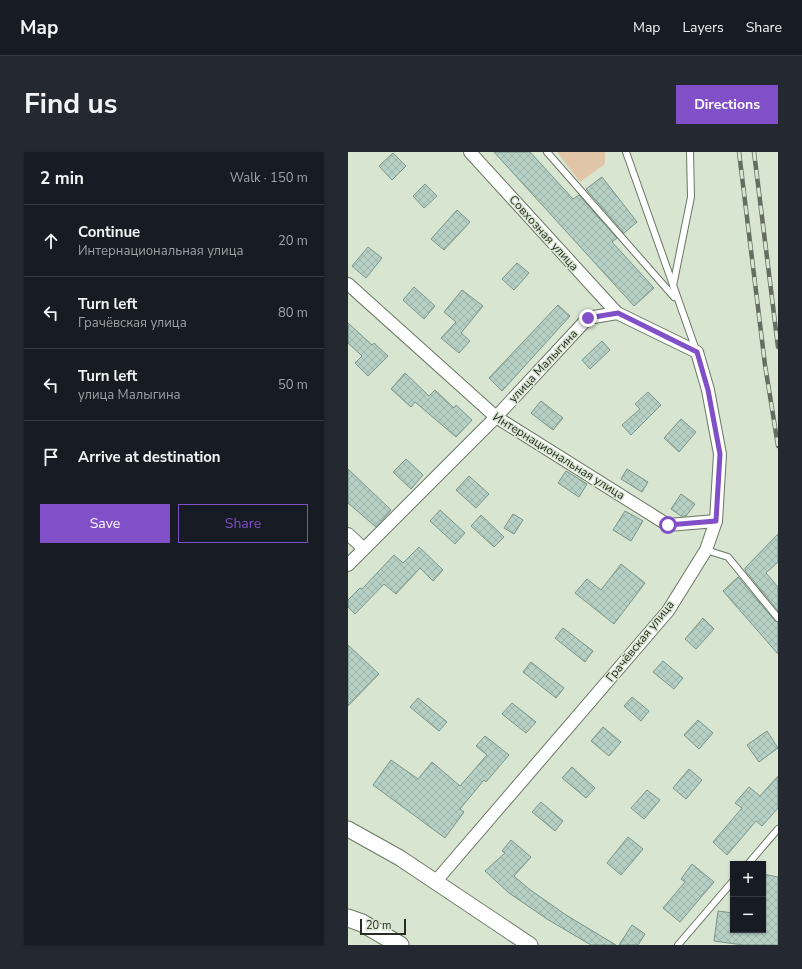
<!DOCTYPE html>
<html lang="en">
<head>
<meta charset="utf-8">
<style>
  body { margin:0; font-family:"Nunito Sans",sans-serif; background:#242831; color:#f1f3f6 }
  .controls { position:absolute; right:12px; bottom:12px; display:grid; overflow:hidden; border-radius:0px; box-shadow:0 1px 3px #0004 }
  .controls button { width:36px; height:36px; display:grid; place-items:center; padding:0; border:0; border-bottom:1px solid #363941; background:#171b24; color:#f1f3f6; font:20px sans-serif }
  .scale { position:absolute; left:12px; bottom:10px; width:46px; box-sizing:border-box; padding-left:4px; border:2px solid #272d25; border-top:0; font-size:11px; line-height:14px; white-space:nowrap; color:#272d25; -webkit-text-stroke:3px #d8e6d1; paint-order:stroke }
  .stop { position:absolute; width:12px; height:12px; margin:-9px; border:3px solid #8150c8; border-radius:50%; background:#fff }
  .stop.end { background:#8150c8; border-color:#fff; box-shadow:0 1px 4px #0008 }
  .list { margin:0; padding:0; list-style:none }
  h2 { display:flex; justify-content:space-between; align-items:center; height:52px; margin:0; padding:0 16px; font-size:17px }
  h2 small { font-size:13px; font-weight:400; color:#9ea1a6 }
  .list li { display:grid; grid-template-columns:26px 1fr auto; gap:12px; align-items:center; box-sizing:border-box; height:72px; padding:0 16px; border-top:1px solid #363941 }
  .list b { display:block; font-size:15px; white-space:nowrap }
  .list p { margin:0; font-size:13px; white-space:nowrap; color:#9ea1a6 }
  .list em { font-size:13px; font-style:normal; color:#9ea1a6 }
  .actions { display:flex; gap:8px; padding:12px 16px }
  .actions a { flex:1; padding:9px 0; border:1px solid #8150c8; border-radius:0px; text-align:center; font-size:14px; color:#8150c8 }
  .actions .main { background:#8150c8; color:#fff }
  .icon { flex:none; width:22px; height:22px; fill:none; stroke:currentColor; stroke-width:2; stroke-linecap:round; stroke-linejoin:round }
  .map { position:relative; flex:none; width:430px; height:793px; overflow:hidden; border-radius:0px }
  header { display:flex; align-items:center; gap:24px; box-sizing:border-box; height:56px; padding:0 20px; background:#171b24; border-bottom:1px solid #363941 }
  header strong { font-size:19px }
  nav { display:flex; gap:22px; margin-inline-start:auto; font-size:14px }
  .intro { display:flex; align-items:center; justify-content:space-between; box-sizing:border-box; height:96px; padding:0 24px }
  h1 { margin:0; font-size:28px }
  .button { padding:10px 18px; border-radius:0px; background:#8150c8; color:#fff; font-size:14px; font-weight:700 }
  main { display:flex; gap:24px; padding:0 24px }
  aside { flex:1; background:#171b24; border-radius:0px; box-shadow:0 1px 3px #0004 }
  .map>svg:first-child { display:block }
</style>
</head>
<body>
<header>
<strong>Map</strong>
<nav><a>Map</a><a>Layers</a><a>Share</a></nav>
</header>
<div class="intro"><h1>Find us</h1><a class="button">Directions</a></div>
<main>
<aside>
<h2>2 min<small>Walk · 150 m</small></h2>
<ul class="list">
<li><svg class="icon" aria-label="ahead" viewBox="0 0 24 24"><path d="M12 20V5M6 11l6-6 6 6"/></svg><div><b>Continue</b><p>Интернациональная улица</p></div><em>20 m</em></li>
<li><svg class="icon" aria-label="left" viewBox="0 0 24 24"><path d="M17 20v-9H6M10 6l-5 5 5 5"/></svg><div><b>Turn left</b><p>Грачёвская улица</p></div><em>80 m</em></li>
<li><svg class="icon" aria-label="left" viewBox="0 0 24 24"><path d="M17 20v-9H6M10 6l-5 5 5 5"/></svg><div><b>Turn left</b><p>улица Малыгина</p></div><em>50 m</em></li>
<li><svg class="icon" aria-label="arrive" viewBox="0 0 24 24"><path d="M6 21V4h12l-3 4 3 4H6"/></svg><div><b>Arrive at destination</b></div></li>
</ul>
<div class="actions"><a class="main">Save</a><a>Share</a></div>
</aside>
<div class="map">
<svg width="430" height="793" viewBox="0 0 430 793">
  <defs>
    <pattern id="building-cross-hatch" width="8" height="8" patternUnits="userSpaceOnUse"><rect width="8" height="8" fill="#b6d0c5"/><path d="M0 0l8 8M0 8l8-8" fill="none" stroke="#9cb3a9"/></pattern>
  </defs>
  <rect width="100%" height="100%" fill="#d8e6d1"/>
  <polygon fill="#e0c5a6" points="209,0 257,0 257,12 232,30"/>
  <g fill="url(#building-cross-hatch)" stroke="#7a9388">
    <polygon points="146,0 182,0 225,47 231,43 269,86 264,90 306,136 286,154"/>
    <polygon points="45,1 58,14 44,28 31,14"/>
    <polygon points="254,25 289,70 276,81 238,37"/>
    <polygon points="77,32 89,44 76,56 65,44"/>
    <polygon points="109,58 122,70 96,98 83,87"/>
    <polygon points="20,95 34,106 18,126 4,114"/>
    <polygon points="169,111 181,121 166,138 154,127"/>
    <polygon points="66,135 87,154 76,167 55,148"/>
    <polygon points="114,138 135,154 113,181 122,189 111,201 93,186 108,170 96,160"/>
    <polygon points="210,153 222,164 154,239 141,226"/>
    <polygon points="0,171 24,193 26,191 40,204 20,224 7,211 14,204 0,191"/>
    <polygon points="254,189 262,198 242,217 234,208"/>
    <polygon points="57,221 81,244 87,238 106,256 108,253 124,268 108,285 67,250 63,255 43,237"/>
    <polygon points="300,240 313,253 283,283 274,273 292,257 287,252"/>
    <polygon points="193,249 215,266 205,278 183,261"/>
    <polygon points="333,267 348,280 331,300 316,286"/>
    <polygon points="58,307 75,323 63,337 45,320"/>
    <polygon points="0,317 43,358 28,375 0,351"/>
    <polygon points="279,317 300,330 294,340 273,327"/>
    <polygon points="218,319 239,332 231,345 210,331"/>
    <polygon points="121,324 141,342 128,356 108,338"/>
    <polygon points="333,342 347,352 338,364 333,364 323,357"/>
    <polygon points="92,358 117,381 107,392 82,369"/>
    <polygon points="277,359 295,369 283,389 265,378"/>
    <polygon points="165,362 175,368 166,382 156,376"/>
    <polygon points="133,363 156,385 146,395 123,374"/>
    <polygon points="430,382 430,410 418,421 430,435 430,459 397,418 397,416"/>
    <polygon points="71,395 95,418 85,429 72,416 48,442 36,432 7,462 0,455 0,448 12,436 14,437 46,403 55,411"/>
    <polygon points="273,412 297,431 266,472 227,441 239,427 253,438"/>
    <polygon points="390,425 427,469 430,470 430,502 375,439"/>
    <polygon points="355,466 366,477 348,497 337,487"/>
    <polygon points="215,476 245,499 237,510 207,486"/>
    <polygon points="0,493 31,522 0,554"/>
    <polygon points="315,509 335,526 326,537 305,520"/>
    <polygon points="183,510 216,536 208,546 175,520"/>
    <polygon points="284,545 301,559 293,569 276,554"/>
    <polygon points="70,546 99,570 91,579 62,555"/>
    <polygon points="164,551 188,570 178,581 154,562"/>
    <polygon points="350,568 365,581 351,597 336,583"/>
    <polygon points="255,575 273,590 261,604 243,589"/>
    <polygon points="419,579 430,596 411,610 399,593"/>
    <polygon points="137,584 161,603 138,630 136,628 112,657 116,660 97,686 25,633 43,608 70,627 84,610 112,634 139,603 128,594"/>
    <polygon points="224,615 247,636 238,646 214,626"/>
    <polygon points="341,617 354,628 338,647 325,636"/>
    <polygon points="430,624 430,656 414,674 408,669 379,703 365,690 394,656 387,651 401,635 412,644"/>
    <polygon points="299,638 312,648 296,667 283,656"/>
    <polygon points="193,650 215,669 207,679 184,660"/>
    <polygon points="280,685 295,697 273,723 259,711"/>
    <polygon points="163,688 183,705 166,724 181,737 218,763 268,793 243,793 199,767 161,741 137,719 157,701 154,699"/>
    <polygon points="344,712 366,730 332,770 315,756 337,730 333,727"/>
    <polygon points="415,722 430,725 430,793 395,793 366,789 370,759 385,761 385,778 415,778"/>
    <polygon points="284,773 297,782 290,793 271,793"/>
  </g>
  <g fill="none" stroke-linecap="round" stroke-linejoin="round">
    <g stroke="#6a7764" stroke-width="8">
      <g id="service">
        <polyline points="199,0 326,145"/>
        <polyline points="278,0 348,198"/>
        <polyline points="325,134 343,45 342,0"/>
        <polyline points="358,398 380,405 430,466"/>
        <polyline points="400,712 430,677"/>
        <polyline points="330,793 385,729"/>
      </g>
    </g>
    <g stroke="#6a7764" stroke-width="14">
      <g id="minor">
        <polyline points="122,0 269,161"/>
        <polyline points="0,132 148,265 320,373 368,369"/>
        <polyline points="0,382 15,396"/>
        <polyline points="0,413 148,265 240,166 269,161 349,200 360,238 372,302 368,369 358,398 320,459 88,729"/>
      </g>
    </g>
    <g stroke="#6a7764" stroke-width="17">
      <polyline id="tertiary" points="0,677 52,706 182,793"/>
    </g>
    <g stroke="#6a7764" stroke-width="19">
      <polyline id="secondary" points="0,766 14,771 52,793"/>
    </g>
    <use href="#service" stroke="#fff" stroke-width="6"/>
    <use href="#minor" stroke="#fff" stroke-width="12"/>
    <use href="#tertiary" stroke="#fff" stroke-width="15"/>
    <use href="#secondary" stroke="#fff" stroke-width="17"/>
    <g stroke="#646d60" stroke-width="4.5">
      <g id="rail">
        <polyline points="391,0 417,213 430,294"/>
        <polyline points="406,0 430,195"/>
      </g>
    </g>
    <use href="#rail" stroke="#d8e6d1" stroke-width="3" stroke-dasharray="9" stroke-linecap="butt"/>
  </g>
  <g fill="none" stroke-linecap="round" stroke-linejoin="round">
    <polyline stroke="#8150c8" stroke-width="5" points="240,166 270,161 349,200 360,238 372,302 368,369 320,373"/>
  </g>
  <g text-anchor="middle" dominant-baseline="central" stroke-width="3" stroke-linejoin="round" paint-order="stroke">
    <g font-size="12" fill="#272d25" stroke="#d8e6d1">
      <text transform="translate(196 81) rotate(48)">Совхозная улица</text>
      <text transform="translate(195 214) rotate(-47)">улица Малыгина</text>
      <text transform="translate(211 304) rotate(32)">Интернациональная улица</text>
      <text transform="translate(292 489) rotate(-51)">Грачёвская улица</text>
    </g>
  </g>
</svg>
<div class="controls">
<button>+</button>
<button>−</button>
</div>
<div class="scale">20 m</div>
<div class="stop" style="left:320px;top:373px"></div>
<div class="stop end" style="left:240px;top:166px"></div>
</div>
</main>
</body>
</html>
